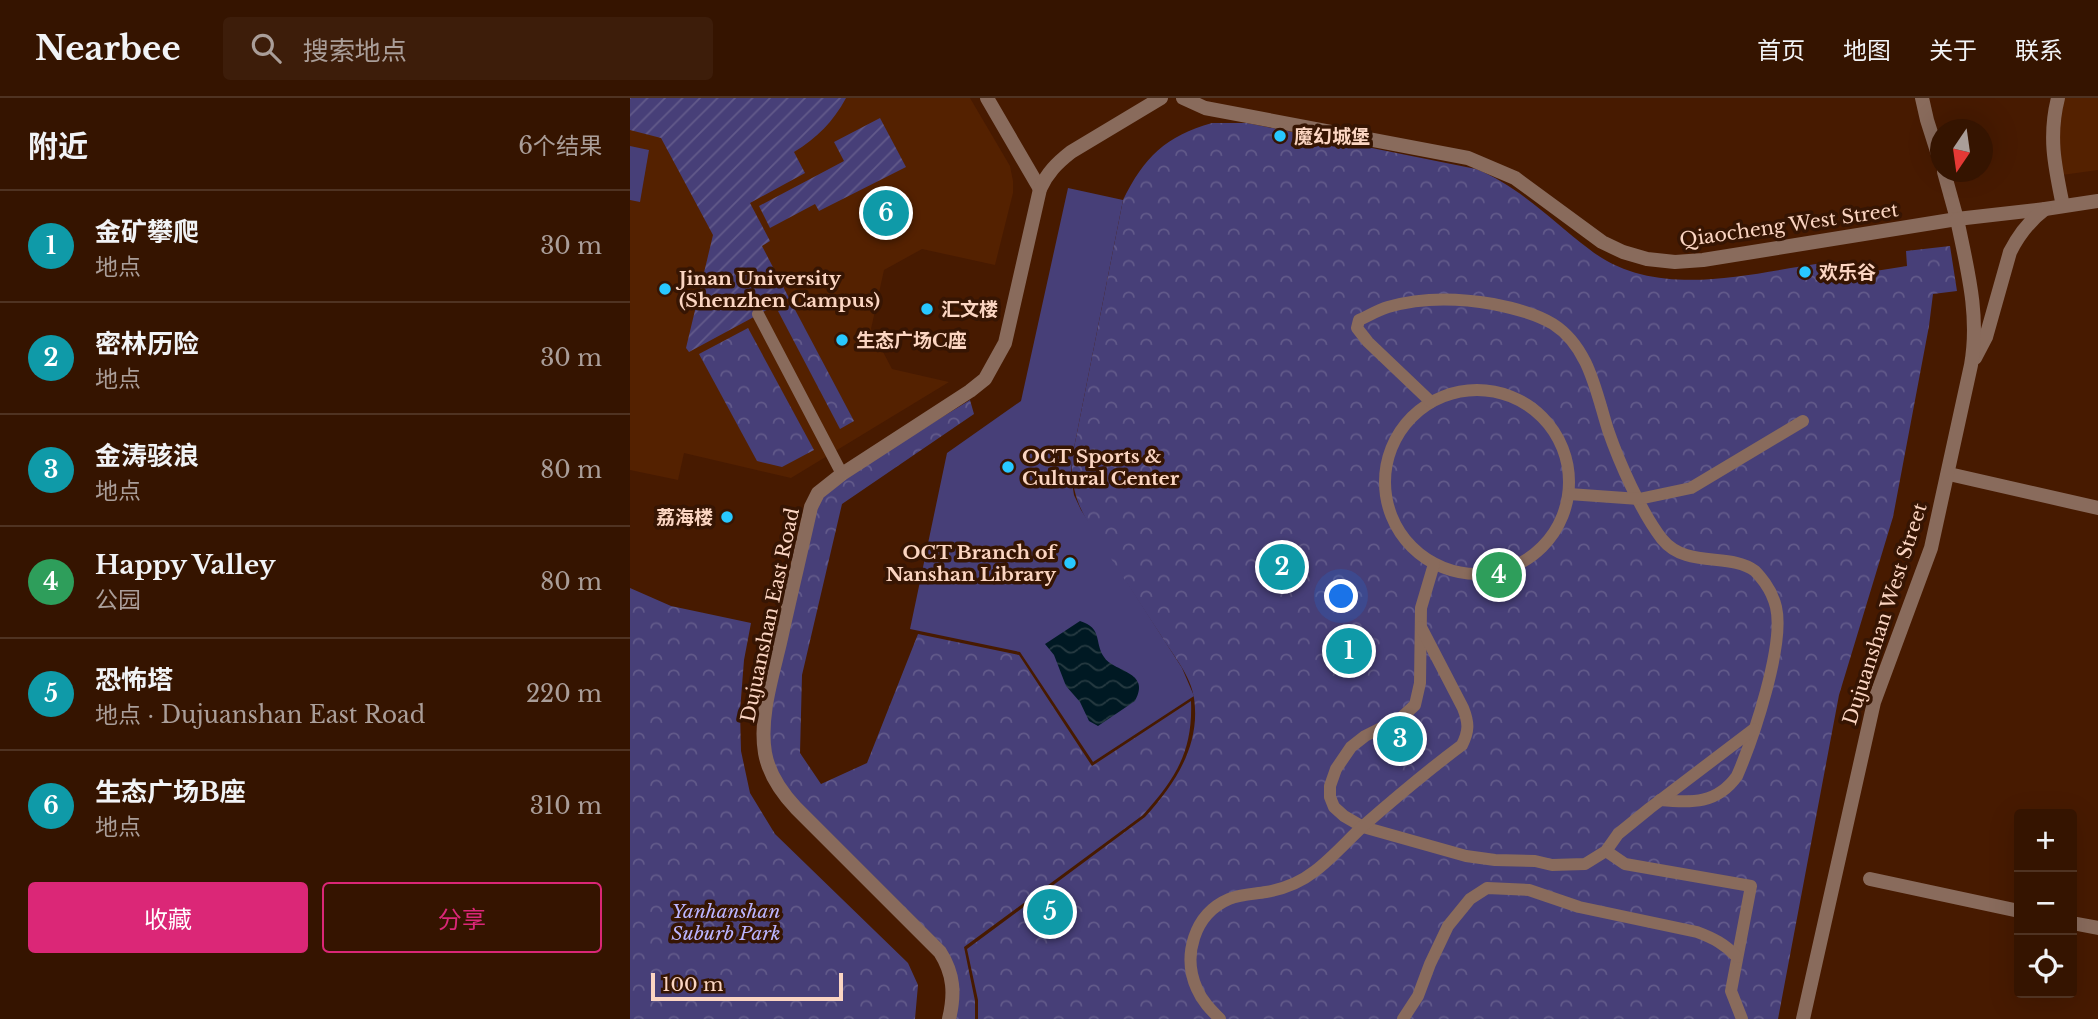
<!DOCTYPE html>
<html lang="zh">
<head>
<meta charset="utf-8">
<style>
  body { margin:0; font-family:"Libre Baskerville","Noto Sans SC",serif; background:#3d1d0a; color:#f1f3f6 }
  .controls { position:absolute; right:21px; bottom:21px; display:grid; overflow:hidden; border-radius:7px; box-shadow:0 7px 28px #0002 }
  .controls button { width:63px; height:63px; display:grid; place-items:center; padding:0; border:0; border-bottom:2px solid #4f3322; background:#351400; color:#f1f3f6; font:35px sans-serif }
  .compass { position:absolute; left:1300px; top:21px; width:63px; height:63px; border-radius:50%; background:#351400; box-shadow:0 7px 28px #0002; rotate:193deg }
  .scale { position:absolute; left:21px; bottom:18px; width:192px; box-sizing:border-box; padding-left:7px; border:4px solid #fbd5c2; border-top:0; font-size:19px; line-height:24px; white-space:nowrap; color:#fbd5c2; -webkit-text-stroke:5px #361503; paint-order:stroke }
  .you { position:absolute; left:712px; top:499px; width:24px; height:24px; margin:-18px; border:5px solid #fff; border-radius:50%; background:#1a73e8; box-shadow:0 0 0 10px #1a73e833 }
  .badge { display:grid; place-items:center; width:46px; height:46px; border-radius:50%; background:#db2777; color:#fff; font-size:23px; font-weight:700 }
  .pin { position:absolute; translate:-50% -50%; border:4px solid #fff; box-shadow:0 2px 7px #0006 }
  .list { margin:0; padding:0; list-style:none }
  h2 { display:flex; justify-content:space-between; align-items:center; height:91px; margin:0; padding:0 28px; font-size:30px }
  h2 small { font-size:23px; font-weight:400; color:#aa9e99 }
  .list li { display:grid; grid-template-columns:46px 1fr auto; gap:21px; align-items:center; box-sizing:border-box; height:112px; padding:0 28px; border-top:2px solid #4f3322 }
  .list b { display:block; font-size:26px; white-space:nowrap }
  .list p { margin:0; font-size:23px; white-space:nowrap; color:#aa9e99 }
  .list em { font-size:23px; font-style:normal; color:#aa9e99 }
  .actions { display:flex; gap:14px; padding:21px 28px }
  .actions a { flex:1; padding:16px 0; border:2px solid #db2777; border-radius:7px; text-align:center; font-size:24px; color:#db2777 }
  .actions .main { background:#db2777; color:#fff }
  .icon { flex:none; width:38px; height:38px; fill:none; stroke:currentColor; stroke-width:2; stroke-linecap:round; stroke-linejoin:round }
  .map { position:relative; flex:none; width:1468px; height:921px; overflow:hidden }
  header { display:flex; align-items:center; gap:42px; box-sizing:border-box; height:98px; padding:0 35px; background:#351400; border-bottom:2px solid #4f3322 }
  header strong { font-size:33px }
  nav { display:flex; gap:38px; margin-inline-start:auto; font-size:24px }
  .search { width:490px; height:63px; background:#3d1d0a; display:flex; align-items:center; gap:18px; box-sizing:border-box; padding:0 24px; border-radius:7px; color:#aa9e99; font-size:26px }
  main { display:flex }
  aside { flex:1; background:#351400 }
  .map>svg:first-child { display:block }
</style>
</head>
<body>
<header>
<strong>Nearbee</strong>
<div class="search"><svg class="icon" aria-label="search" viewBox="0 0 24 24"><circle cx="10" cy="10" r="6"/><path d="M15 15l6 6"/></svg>搜索地点</div>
<nav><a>首页</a><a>地图</a><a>关于</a><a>联系</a></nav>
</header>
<main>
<aside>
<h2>附近<small>6个结果</small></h2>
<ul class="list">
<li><span class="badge" style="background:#0f9aa8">1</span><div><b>金矿攀爬</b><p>地点</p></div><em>30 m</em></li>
<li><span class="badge" style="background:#0f9aa8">2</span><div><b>密林历险</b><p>地点</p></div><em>30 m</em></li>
<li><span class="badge" style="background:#0f9aa8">3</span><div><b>金涛骇浪</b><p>地点</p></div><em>80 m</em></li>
<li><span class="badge" style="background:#2e9e5b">4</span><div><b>Happy Valley</b><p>公园</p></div><em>80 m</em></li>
<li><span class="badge" style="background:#0f9aa8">5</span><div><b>恐怖塔</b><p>地点 · Dujuanshan East Road</p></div><em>220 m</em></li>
<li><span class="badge" style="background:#0f9aa8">6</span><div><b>生态广场B座</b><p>地点</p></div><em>310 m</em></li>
</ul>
<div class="actions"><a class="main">收藏</a><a>分享</a></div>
</aside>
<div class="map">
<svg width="1468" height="921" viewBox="0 0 1468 921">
  <defs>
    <pattern id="forest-crowns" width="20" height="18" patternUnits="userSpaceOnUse" patternTransform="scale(1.75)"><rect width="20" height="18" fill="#473f78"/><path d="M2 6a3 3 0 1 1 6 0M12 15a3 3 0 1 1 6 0" fill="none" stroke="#625a8a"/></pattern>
    <pattern id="garden-furrows" width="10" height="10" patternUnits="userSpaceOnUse" patternTransform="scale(1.75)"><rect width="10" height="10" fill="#473f78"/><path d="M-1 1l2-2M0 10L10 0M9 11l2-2" fill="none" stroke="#625a8a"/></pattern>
    <pattern id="water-waves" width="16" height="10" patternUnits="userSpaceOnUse" patternTransform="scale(1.75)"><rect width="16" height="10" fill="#001923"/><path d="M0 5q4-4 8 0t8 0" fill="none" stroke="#263a41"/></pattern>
  </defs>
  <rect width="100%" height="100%" fill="#471a00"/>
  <g fill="#542100">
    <polygon points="0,0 340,0 380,68 383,83 383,95 365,167 292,151 254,172 241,231 262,271 319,284 161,380 54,355 48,382 0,372"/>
    <polygon points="1432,0 1468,0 1468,72 1432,77 1428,16"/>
  </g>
  <g fill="#473f78">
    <polygon points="0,48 19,52 10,104 0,102"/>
    <polygon points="438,90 493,102 442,360 441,378 444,397 451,412 552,570 564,598 463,664 390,554 280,531 317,355 391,303"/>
  </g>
  <g fill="url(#forest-crowns)">
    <path d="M582 25H617L846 71C889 88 922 123 959 151 1025 203 1117 176 1192 165L1195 181 1277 168 1276 153 1320 148 1327 193 1303 196 1299 228 1263 419 1209 597 1148 921H348V902L337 851 515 719C545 686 571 647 564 600 561 578 543 557 532 539 513 510 495 482 476 453 455 420 440 401 442 360L493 102C514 59 536 38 582 25Z"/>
    <polygon points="162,206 224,323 210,331 148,213"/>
    <polygon points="118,230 184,352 152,369 127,363 69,256"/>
    <path d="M340 302 344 316 212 406 172 577 170 655 191 686 237 665 288 536 389 557 462 668 561 603C563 653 546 680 513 717L334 849 345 903V921H322L325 877 168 708 144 674 137 625 184 410 199 390 214 379Z"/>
    <polygon points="0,490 41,508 121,525 114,562 110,613 111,653 120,695 145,736 278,865 288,887 285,921 0,921"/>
  </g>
  <g fill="url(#garden-furrows)">
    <path d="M0 0H216C203 24 187 40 164 54L175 75 120 105 140 143 132 148 159 200 59 254 56 250 83 137 31 40 0 32Z"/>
    <polygon points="250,20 276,69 189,113 185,106 140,130 129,108 214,63 204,44"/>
  </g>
  <path fill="url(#water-waves)" d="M450 523C473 530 464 544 474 559 483 574 522 573 505 603L468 628 459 623 450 604 436 588 424 557 415 546Z"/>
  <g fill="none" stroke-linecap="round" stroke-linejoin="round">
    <g stroke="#896b5c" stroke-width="12">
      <polyline points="128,216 212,376"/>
      <circle cx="847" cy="384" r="92"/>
      <path d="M801 304 738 244 727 230 729 222C738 218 748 212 758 209 792 199 829 200 863 206 883 210 905 215 923 226 959 249 966 294 978 332 989 364 1011 414 1032 441 1056 471 1100 454 1125 473 1128 476 1132 481 1135 485 1140 492 1144 501 1146 509 1155 547 1123 641 1107 678 1087 706 1062 705 1030 702"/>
      <polyline points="939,396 1009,401 1061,390 1173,323"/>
      <polyline points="804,466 791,510 790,585 785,607 771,620 735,638 721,649 706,671 700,688 700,699 704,709 714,718 733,729 836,758 865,762 905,763 922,767 955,766 976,753 988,736 1020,710 1124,631"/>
      <polyline points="976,753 995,766 1121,788 1101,893 1112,921"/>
      <path d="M590 921C581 912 572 903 567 891 552 858 564 816 599 801 611 796 624 796 636 794 654 791 671 784 685 773 702 760 716 744 732 729 764 701 797 673 832 647 839 633 839 625 833 610L791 529"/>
      <path d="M773 921 788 898 800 866 818 828 840 801 857 790 899 792 949 809 1067 834C1083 840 1095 846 1107 859"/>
    </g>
    <g stroke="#896b5c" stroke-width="14">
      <polyline points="357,0 410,91"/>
      <polyline points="1292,0 1297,22 1310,63"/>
      <path d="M1428 0C1418 39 1425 69 1433 108"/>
      <polyline points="1314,74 1327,121"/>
      <polyline points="1319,376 1468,410"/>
      <polyline points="1240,781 1389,813"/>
      <polyline points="1442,825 1468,830"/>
    </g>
    <g stroke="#896b5c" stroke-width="14">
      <polyline points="553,0 575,10 838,60 885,80 972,144 993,154 1017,161 1045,164 1073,162 1327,121 1415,111 1468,103"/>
      <path d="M1345 260 1356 239 1380 154C1389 136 1399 123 1415 111"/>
      <path d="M319 921C325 896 324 876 310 854L166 710C151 694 139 677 135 655 129 620 142 579 150 545 160 499 171 454 181 409L188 395 212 376 340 293 355 281 375 245 410 91C417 75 427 65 441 54L531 0"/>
      <path d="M1173 921 1244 604 1301 450 1341 267C1350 217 1337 170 1327 121"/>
    </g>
  </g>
  <g fill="#28c8ff" stroke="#361503" stroke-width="2.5">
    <circle cx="650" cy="38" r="7"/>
    <circle cx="1175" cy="174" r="7"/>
    <circle cx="35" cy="191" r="7"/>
    <circle cx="297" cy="211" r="7"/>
    <circle cx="212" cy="242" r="7"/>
    <circle cx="378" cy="369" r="7"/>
    <circle cx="97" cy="419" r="7"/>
    <circle cx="440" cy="465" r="7"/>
  </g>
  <g text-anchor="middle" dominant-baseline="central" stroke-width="7" stroke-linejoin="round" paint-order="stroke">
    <g font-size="19" font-weight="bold" fill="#fbd5c2" stroke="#361503" text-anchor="start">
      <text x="664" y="38">魔幻城堡</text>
      <text x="1189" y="174">欢乐谷</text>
      <text x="49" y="180">Jinan University<tspan x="49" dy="22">(Shenzhen Campus)</tspan></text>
      <text x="311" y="211">汇文楼</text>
      <text x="226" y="242">生态广场C座</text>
      <text x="392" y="358">OCT Sports &amp;<tspan x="392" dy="22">Cultural Center</tspan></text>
      <text x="83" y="419" text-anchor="end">荔海楼</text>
      <text x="426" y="454" text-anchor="end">OCT Branch of<tspan x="426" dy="22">Nanshan Library</tspan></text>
    </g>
    <g font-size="19" fill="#fbd5c2" stroke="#361503">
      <text transform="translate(1159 127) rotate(-8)">Qiaocheng West Street</text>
      <text transform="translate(1255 516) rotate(-72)">Dujuanshan West Street</text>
      <text transform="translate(140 517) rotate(-78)">Dujuanshan East Road</text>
    </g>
    <g font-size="19" font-style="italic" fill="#bbb5ff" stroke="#361503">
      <text x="96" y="813">Yanhanshan<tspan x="96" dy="22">Suburb Park</tspan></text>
    </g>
  </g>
</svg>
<div class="controls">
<button>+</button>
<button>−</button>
<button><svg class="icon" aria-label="locate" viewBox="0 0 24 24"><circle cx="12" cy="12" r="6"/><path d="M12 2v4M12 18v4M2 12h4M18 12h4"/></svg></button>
</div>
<svg class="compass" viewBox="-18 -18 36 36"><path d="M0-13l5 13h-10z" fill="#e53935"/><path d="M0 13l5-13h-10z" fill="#aa9e99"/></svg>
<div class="scale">100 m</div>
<div class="you"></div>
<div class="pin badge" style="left:719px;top:553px;background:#0f9aa8">1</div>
<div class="pin badge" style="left:652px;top:469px;background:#0f9aa8">2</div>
<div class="pin badge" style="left:770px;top:641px;background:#0f9aa8">3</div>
<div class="pin badge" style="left:869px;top:477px;background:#2e9e5b">4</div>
<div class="pin badge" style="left:420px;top:814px;background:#0f9aa8">5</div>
<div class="pin badge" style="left:256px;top:115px;background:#0f9aa8">6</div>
</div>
</main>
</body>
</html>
